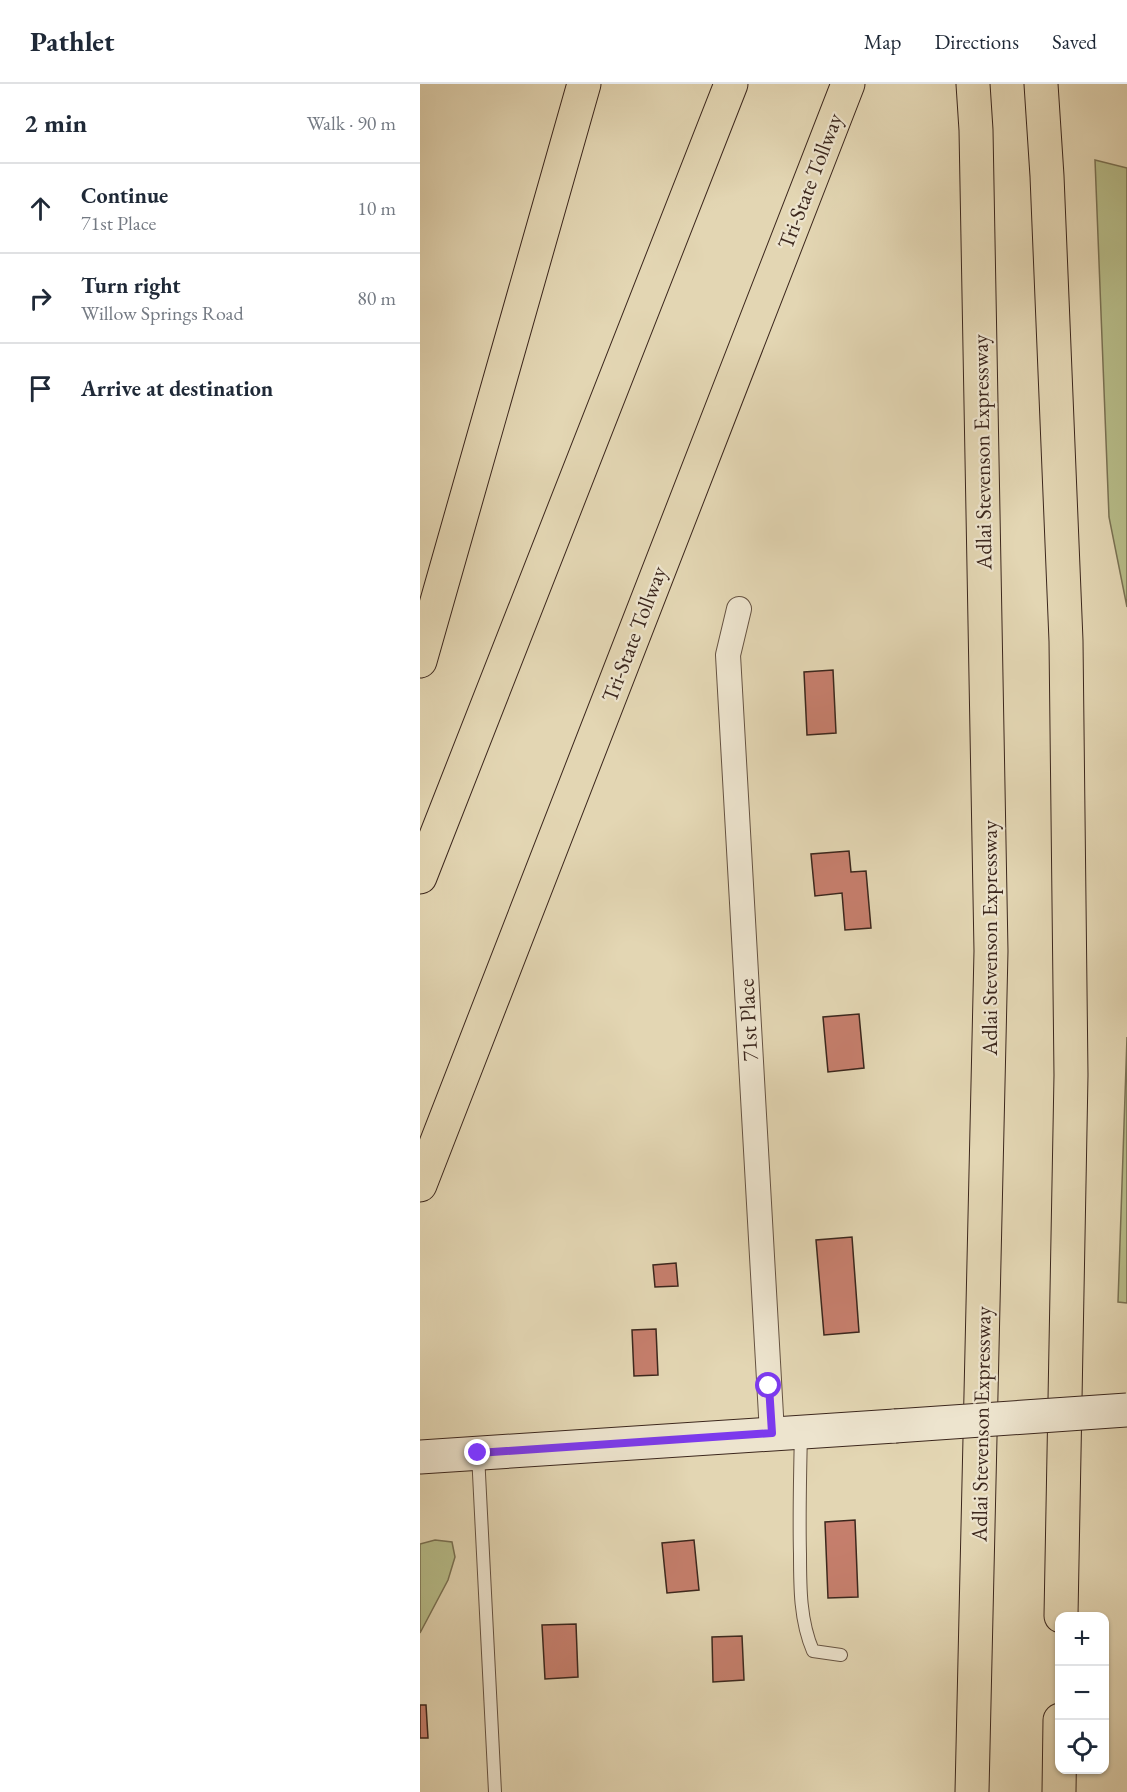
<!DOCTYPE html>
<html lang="en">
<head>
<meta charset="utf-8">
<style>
  body { margin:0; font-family:"EB Garamond",serif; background:#f6f6f7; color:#1f2937 }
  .controls { position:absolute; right:18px; bottom:18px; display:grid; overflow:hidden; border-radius:12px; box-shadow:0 2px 4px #0004 }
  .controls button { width:54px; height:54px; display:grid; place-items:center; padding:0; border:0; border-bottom:2px solid #e0e1e3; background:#fff; color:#1f2937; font:30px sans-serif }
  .stop { position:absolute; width:18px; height:18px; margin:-14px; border:4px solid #7c3aed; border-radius:50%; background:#fff }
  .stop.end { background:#7c3aed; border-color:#fff; box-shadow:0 2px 6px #0008 }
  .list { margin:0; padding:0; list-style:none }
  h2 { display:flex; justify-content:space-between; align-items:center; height:78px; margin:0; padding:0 24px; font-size:26px }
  h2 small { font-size:20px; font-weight:400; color:#747a83 }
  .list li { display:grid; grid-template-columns:39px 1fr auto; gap:18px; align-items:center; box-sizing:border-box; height:90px; padding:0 24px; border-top:2px solid #e0e1e3 }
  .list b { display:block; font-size:22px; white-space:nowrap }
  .list p { margin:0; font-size:20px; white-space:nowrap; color:#747a83 }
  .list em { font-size:20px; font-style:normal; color:#747a83 }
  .icon { flex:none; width:33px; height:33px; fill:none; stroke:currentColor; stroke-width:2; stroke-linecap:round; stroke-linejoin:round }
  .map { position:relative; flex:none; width:707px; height:1708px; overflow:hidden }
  header { display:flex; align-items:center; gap:36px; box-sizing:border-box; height:84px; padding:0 30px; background:#fff; border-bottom:2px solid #e0e1e3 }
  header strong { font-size:28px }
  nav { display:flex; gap:33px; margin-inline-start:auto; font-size:21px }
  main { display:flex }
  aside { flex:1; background:#fff }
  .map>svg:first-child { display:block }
</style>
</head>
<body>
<header>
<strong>Pathlet</strong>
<nav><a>Map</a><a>Directions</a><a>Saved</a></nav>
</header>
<main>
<aside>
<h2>2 min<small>Walk · 90 m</small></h2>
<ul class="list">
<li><svg class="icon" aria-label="ahead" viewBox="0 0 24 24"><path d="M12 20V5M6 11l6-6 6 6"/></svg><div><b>Continue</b><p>71st Place</p></div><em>10 m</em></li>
<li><svg class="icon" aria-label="right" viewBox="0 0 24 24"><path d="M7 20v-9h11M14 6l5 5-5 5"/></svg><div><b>Turn right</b><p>Willow Springs Road</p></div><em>80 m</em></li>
<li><svg class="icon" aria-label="arrive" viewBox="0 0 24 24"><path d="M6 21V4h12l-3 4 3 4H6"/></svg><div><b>Arrive at destination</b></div></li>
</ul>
</aside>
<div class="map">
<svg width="707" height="1708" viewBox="0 0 707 1708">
  <rect width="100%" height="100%" fill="#e3d6b3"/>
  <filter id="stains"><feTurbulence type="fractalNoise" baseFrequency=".00333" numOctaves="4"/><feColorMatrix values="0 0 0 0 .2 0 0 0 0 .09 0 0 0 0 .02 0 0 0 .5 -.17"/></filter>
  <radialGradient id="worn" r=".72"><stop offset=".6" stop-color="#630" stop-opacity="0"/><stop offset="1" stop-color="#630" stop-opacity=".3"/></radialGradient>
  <g fill="#b7bd8a" stroke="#7a7254" stroke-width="1.5">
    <polygon points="675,76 707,84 707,523 689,433"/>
    <polygon points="707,953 707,1219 698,1218"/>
    <polygon points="15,1456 32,1458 35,1473 28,1496 0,1549 0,1460"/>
  </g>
  <g fill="#c67f6d" stroke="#3c271d" stroke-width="1.5">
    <polygon points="413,586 416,649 387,651 384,588"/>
    <polygon points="429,767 431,788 446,787 451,844 425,846 422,809 395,812 391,770"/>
    <polygon points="439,930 444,984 408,988 403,933"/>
    <polygon points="432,1153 439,1248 404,1251 396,1156"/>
    <polygon points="256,1179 258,1202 235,1203 233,1181"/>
    <polygon points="236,1245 238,1291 214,1292 212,1246"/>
    <polygon points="435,1436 438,1513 408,1514 405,1438"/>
    <polygon points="274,1456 279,1506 247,1509 242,1459"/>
    <polygon points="156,1540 158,1593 125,1595 122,1541"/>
    <polygon points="322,1552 324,1596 293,1598 292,1553"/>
    <polygon points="0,1621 6,1621 8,1654 0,1654"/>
  </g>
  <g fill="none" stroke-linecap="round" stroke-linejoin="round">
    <g stroke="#665342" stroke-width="14">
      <g id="lane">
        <path d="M381 1349C380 1389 379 1430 380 1470 380 1503 380 1537 393 1567L421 1571"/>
        <polyline points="58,1370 75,1708"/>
      </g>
    </g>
    <g stroke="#665342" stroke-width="26">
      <polyline id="street" points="319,525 308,571 352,1349"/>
    </g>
    <g stroke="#3c271d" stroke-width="35">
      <polyline id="secondary" points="0,1373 475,1342"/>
    </g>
    <g stroke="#3c271d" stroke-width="35">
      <g id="highway">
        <polyline points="621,0 627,92 646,557 651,991 641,1532"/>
        <polyline points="0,577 164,0"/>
        <polyline points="0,793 311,0"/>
        <polyline points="0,1101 428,0"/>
        <polyline points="552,1708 571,867 556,46 553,0"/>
        <polyline points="639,1708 640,1636"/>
      </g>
    </g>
    <use href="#lane" stroke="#ede4ce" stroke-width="12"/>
    <use href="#street" stroke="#ede4ce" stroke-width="24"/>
    <use href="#secondary" stroke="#ede4ce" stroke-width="33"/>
    <use href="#highway" stroke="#e3d6b3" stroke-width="33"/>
    <g stroke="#3c271d" stroke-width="35" stroke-linecap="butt">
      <polyline id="secondary-bridge" points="475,1342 707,1326"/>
    </g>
    <use href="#secondary-bridge" stroke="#ede4ce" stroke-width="33"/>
  </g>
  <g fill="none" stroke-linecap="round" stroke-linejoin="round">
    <polyline stroke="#7c3aed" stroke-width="8" points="58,1369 352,1349 349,1302"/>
  </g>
  <g text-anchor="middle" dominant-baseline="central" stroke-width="4.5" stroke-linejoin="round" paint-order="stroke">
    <g font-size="22" fill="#3c271d" stroke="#ede4ce">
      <text transform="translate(390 97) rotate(-69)">Tri-State Tollway</text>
      <text transform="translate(562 368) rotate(-91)">Adlai Stevenson Expressway</text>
      <text transform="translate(214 550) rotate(-69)">Tri-State Tollway</text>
      <text transform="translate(569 854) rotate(-90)">Adlai Stevenson Expressway</text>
      <text transform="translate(328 936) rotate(-93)">71st Place</text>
      <text transform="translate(561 1340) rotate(-89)">Adlai Stevenson Expressway</text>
    </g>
  </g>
  <rect width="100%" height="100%" filter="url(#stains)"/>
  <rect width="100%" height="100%" fill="url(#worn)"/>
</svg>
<div class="controls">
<button>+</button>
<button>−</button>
<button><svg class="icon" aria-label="locate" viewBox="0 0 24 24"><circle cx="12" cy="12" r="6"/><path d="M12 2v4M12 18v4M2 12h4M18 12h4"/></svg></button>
</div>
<div class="stop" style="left:349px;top:1302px"></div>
<div class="stop end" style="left:58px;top:1369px"></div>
</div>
</main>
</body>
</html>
